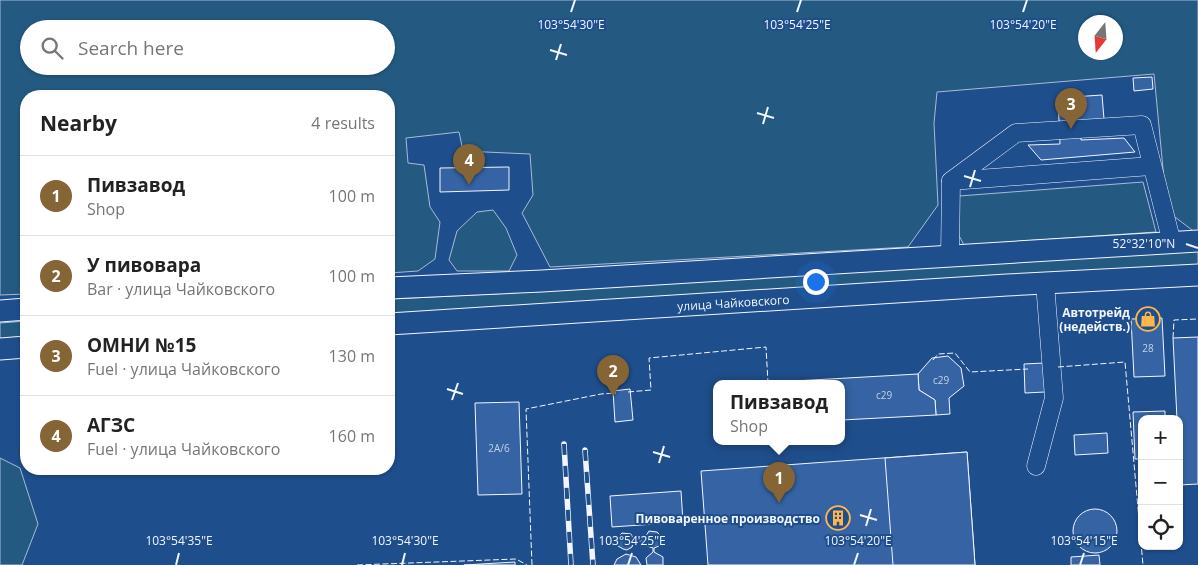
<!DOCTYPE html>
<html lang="en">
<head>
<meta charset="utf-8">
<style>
  body { margin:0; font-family:"Open Sans",sans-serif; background:#f6f6f6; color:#222 }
  .controls { position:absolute; right:15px; bottom:15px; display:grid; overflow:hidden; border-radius:10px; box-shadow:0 1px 4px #0004 }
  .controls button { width:45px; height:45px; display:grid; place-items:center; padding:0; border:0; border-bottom:1px solid #e0e0e0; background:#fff; color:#222; font:25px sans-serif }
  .compass { position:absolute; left:1078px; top:15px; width:45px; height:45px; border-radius:50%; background:#fff; box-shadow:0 1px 4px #0004; rotate:197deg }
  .you { position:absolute; left:815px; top:281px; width:18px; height:18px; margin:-12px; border:4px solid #fff; border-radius:50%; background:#1a73e8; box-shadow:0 0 0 8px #1a73e833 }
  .badge { display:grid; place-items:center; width:32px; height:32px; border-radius:50%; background:#856535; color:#fff; font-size:16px; font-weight:700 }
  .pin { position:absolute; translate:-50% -41px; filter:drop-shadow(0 1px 2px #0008) }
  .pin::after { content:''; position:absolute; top:26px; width:18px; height:15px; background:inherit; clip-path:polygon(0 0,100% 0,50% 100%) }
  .popup { position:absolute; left:713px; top:380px; width:132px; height:65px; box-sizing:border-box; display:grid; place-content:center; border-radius:10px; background:#fff; filter:drop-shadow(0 1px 4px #0005); font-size:16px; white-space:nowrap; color:#767676 }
  .popup b { font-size:19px; color:#222 }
  .popup::after { content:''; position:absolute; left:50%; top:100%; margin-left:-10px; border:10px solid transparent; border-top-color:#fff }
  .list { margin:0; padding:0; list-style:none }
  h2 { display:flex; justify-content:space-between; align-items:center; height:65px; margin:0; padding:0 20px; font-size:21px }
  h2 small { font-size:16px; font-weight:400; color:#767676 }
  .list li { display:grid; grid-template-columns:32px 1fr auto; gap:15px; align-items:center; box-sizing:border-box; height:80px; padding:0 20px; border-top:1px solid #e0e0e0 }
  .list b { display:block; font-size:19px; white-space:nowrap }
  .list p { margin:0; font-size:16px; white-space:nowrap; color:#767676 }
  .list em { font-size:16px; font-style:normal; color:#767676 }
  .icon { flex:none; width:28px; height:28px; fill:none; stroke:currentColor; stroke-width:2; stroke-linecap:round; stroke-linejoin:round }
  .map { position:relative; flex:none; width:1198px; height:565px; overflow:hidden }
  .search { position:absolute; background:#fff; box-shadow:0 1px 4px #0004; left:20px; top:20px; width:375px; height:55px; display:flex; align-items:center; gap:12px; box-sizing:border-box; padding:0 18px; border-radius:28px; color:#767676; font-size:19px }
  .panel { position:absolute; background:#fff; box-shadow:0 1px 4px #0004; left:20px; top:90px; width:375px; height:385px; border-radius:20px }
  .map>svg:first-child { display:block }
</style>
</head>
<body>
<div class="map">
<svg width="1198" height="565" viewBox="0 0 1198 565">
  <rect width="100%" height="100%" fill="#1f4e8c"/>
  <g fill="#245a82" stroke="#a8bbd7" fill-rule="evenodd">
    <path d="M0 0H1198V233H1196L1167 211 1154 74 937 92 934 123 938 205 908 247 550 267 522 213 533 195 530 154 463 151 459 132 406 138 408 163 424 165 430 207 440 222 435 259 418 271 389 273V96H26V294L0 295ZM1086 22H1116V52H1086ZM29 29H386V66H29Z"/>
    <polygon points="1143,182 1156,232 964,245 955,228 959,196"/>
    <polygon points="493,210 506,228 517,255 509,271 457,271 449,260 457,231 477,212"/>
    <polygon points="1198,249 1198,266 395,316 392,299 512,293 830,270"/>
    <polygon points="26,321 26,338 0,340 0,323"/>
    <polygon points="0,458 20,468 38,524 22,565 0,565"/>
  </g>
  <g fill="#3563a3" stroke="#f2f6ff">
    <polygon points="1152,77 1153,89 1134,91 1133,78"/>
    <polygon points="1102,95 1104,119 1080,121 1081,140 1124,138 1135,152 1041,160 1028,145 1060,144 1058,98"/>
    <polygon points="509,167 509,190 440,192 440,168"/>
    <polygon points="1162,318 1165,376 1134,377 1131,319"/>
    <polygon points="1198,337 1198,484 1179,485 1179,419 1177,419 1173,338"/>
    <polygon points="948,356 961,368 964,386 949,398 950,414 936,415 935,400 919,390 918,374 932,358"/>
    <polygon points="1044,363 1045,392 1025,393 1024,364"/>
    <polygon points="918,374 919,390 935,400 936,415 842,420 842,384 794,384 794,381"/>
    <polygon points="630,389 633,420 615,422 613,391"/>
    <polygon points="519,402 522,494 478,495 475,403"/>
    <polygon points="1165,411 1165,419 1142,419 1142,459 1135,459 1133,412"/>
    <polygon points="1107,433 1108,453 1075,455 1074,435"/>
    <polygon points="967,452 975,565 708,565 701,471"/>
    <polygon points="967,452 975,565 893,565 885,458"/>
    <polygon points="681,491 683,522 612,527 610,496"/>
    <circle cx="1095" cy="531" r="22"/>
    <polygon points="649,531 657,532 661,536 661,542 659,546 654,548 654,552 663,557 663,565 647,565 646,558 653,552 653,548 647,546 644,541 634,541 632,547 627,550 623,549 618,546 618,537 622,533 631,534 634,540 644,539"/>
    <polygon points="626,554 636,557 641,565 614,565 617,559"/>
    <polygon points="1099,555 1100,565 1071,565 1071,557"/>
    <polygon points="515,562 515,565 464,565"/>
  </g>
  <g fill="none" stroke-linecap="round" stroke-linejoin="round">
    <g stroke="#f2f6ff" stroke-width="19">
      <g id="minor">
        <polyline points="951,181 1151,166"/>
        <polyline points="950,255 951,181 1016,133 1142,125 1172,243"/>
        <polyline points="1036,466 1054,398 1045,283"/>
      </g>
    </g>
    <g stroke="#f2f6ff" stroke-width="23">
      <g id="major">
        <polyline points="389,288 542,281 1198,241"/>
        <polyline points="0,311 26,309"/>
        <path id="s1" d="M389 324 1007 285 1198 275"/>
        <polyline points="0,349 26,347"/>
      </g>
    </g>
    <use href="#minor" stroke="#1f4e8c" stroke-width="18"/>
    <use href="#major" stroke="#1f4e8c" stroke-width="21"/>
    <g stroke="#f2f6ff" stroke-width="5.5">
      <g id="rail">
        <polyline points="564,444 571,565"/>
        <polyline points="585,450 593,565"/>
      </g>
    </g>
    <use href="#rail" stroke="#1f4e8c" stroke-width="4" stroke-dasharray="11" stroke-linecap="butt"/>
    <g stroke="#f2f6ff" stroke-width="1" stroke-dasharray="6 2.5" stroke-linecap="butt">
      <polyline points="1173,338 1174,320 1198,319"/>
      <polyline points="933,360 938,354 955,353 970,372 1028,369"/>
      <polyline points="1058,367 1125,362 1143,565"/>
      <polyline points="628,392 651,390 649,358 766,347 768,383 796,381"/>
      <polyline points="357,565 516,559 527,565"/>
      <polyline points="532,565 526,409 601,394 616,393"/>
    </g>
  </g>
  <path fill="none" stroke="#f2f6ff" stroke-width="2" d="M571 12 575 0M797 12 801 0M1023 12 1027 0M550 50 567 55M556 60 561 44M757 113 774 118M763 124 768 107M964 176 981 181M970 187 975 170M1186 244 1198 248M447 389 463 394M452 400 458 383M653 452 670 457M659 463 664 446M860 515 877 520M866 526 871 509M176 565 179 553M402 565 405 553M628 565 632 553M854 565 858 553M1080 565 1084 553"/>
  <defs>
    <g id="shop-ring" transform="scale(1.25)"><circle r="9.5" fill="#1f4e8c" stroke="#ffb74d" stroke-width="1.5"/><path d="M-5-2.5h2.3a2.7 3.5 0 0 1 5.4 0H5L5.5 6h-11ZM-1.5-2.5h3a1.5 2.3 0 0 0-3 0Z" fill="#ffb74d"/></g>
    <g id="building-ring" transform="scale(1.25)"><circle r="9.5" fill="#1f4e8c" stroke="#ffb74d" stroke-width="1.5"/><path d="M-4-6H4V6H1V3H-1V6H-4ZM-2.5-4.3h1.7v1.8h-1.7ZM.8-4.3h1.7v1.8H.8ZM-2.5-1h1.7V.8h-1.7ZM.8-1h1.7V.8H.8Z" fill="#ffb74d"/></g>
  </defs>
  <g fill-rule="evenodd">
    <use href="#shop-ring" x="1148" y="319"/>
    <use href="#building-ring" x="838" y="518"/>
  </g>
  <g text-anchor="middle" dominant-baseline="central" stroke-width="4" stroke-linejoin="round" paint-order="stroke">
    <g font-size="10" fill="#c3d1e8">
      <text x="1148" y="348">28</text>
      <text x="941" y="380">с29</text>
      <text x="884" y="395">с29</text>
      <text x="499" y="448">2А/6</text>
    </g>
    <g font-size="12" fill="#f2f6ff" stroke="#1f4e8c">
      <text stroke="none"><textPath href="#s1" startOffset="345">улица Чайковского</textPath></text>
    </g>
    <g font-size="12" font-weight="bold" fill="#f2f6ff" stroke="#1f4e8c" text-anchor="end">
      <text x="1130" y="312">Автотрейд<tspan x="1130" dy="14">(недейств.)</tspan></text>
      <text x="820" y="518">Пивоваренное производство</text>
    </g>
  </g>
  <g font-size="12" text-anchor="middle" fill="#f2f6ff" stroke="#1f4e8c" stroke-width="4" stroke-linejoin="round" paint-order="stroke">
    <text x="571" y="29">103°54'30"E</text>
    <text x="797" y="29">103°54'25"E</text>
    <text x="1023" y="29">103°54'20"E</text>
    <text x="1144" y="248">52°32'10"N</text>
    <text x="179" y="545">103°54'35"E</text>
    <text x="405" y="545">103°54'30"E</text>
    <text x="632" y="545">103°54'25"E</text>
    <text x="858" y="545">103°54'20"E</text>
    <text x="1084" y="545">103°54'15"E</text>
  </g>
</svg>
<div class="controls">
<button>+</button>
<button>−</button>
<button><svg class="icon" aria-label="locate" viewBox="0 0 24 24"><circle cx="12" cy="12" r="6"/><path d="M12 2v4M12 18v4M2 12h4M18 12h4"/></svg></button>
</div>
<svg class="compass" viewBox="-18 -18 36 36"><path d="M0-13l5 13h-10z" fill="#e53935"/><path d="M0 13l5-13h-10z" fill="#767676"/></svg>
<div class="you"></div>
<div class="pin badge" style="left:779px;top:503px">1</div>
<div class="popup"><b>Пивзавод</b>Shop</div>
<div class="pin badge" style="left:613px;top:396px">2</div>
<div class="pin badge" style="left:1071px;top:129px">3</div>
<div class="pin badge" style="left:469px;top:185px">4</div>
<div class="search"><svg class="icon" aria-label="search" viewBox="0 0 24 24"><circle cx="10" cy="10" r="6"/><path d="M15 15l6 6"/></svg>Search here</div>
<section class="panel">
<h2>Nearby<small>4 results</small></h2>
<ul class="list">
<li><span class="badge">1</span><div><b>Пивзавод</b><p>Shop</p></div><em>100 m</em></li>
<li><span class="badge">2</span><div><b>У пивовара</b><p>Bar · улица Чайковского</p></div><em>100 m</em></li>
<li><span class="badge">3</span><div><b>ОМНИ №15</b><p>Fuel · улица Чайковского</p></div><em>130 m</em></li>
<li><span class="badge">4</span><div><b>АГЗС</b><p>Fuel · улица Чайковского</p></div><em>160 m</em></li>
</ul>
</section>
</div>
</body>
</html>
